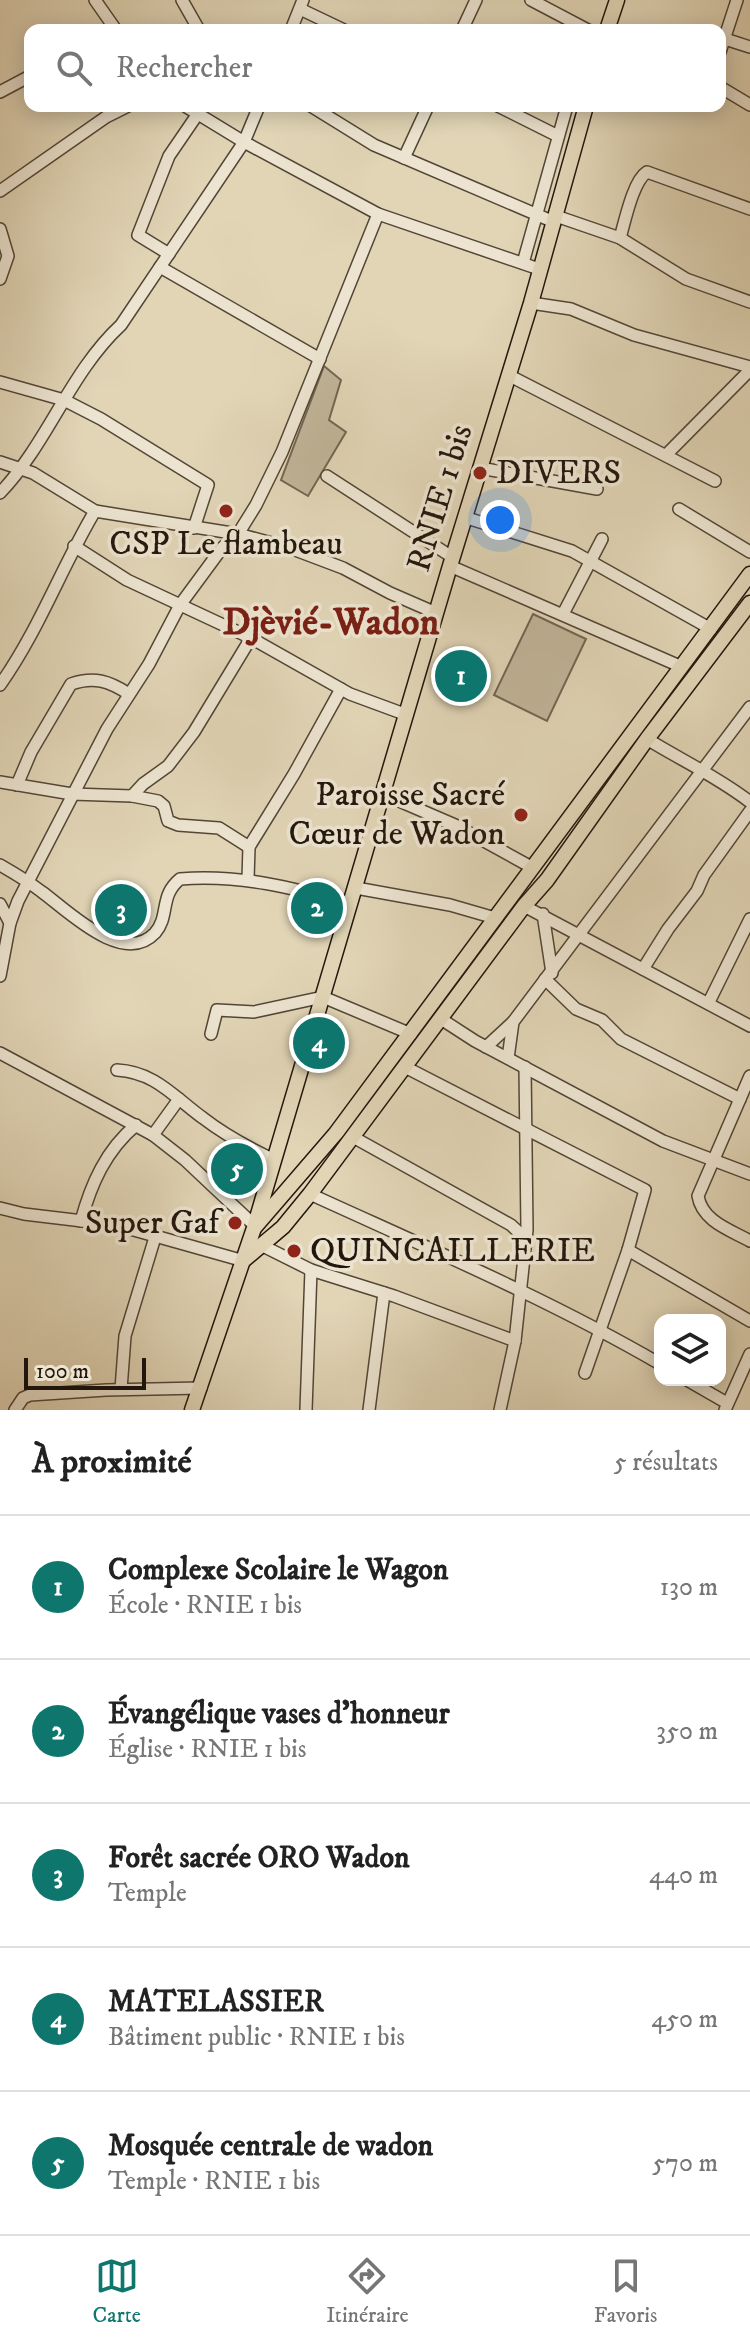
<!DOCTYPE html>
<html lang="fr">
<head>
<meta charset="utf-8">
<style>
  body { margin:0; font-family:"IM FELL DW Pica",serif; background:#f2f2f2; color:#222 }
  .controls { position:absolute; right:24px; bottom:24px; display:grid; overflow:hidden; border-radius:16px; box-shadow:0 4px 20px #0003 }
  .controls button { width:72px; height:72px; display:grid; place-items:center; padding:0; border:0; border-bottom:2px solid #e0e0e0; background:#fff; color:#222; font:40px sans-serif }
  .scale { position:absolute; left:24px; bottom:20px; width:122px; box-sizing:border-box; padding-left:8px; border:4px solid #23170d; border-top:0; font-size:22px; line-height:28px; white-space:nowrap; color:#23170d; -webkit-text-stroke:6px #ece4d0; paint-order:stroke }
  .you { position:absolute; left:500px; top:520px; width:28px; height:28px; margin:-20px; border:6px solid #fff; border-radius:50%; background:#1a73e8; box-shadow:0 0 0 12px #1a73e833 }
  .badge { display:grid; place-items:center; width:52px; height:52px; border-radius:50%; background:#0f766e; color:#fff; font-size:26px; font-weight:700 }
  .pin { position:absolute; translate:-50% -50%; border:4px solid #fff; box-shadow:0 2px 8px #0006 }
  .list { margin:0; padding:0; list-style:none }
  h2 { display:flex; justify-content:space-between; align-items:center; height:104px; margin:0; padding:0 32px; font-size:34px }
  h2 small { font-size:26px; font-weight:400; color:#767676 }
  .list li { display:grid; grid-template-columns:52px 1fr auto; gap:24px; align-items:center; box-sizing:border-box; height:144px; padding:0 32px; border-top:2px solid #e0e0e0 }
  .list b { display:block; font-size:30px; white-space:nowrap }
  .list p { margin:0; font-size:26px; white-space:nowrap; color:#767676 }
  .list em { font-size:26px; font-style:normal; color:#767676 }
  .icon { flex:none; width:44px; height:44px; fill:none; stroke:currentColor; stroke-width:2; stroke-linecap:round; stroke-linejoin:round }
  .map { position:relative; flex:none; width:750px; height:1410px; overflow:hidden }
  .search { position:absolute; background:#fff; box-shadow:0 4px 20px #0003; left:24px; right:24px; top:24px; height:88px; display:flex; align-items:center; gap:20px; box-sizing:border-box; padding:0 28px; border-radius:16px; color:#767676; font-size:30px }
  .sheet { height:824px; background:#fff }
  nav { display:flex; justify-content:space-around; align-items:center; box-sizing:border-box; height:112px; border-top:2px solid #e0e0e0; background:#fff; font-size:22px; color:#767676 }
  nav a { display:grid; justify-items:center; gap:4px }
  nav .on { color:#0f766e }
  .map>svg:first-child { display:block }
</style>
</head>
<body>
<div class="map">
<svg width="750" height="1410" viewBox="0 0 750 1410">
  <rect width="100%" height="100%" fill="#e1d5b6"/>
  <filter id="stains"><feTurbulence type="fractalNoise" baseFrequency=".0025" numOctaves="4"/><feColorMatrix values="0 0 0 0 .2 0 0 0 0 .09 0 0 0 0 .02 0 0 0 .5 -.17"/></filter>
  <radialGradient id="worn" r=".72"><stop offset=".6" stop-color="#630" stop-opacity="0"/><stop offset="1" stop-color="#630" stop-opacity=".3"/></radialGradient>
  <g fill="#c1b599" stroke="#726653" stroke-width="2">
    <polygon points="324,366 341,380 329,420 346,432 308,496 281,480"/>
    <polygon points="533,614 586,639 547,721 494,695"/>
  </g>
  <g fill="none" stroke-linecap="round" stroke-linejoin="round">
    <g stroke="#524637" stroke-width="14">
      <g id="minor">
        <polyline points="95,0 116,30"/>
        <polyline points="182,0 199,30"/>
        <polyline points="531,0 588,30"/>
        <polyline points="300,9 344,30"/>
        <polyline points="291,30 303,0"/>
        <polyline points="462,30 476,0"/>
        <polyline points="725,39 750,47"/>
        <polyline points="720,52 737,0"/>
        <polyline points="720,87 750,105"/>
        <polyline points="0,92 30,76"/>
        <polyline points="185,106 244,142 378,214 539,269"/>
        <polyline points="311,106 374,145 554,222"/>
        <polyline points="498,106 558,136"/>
        <polyline points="404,158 428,106"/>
        <polyline points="0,191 106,117 128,106"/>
        <polyline points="556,216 620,238 686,279 750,302"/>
        <polyline points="0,229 8,256 0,279"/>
        <path d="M620 238C625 221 633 181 647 172L750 209"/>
        <polyline points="169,254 138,235 169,156 197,115"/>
        <polyline points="523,263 567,106"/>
        <polyline points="160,267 320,359"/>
        <polyline points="531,303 571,309 634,335 750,367"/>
        <polyline points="508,375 715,481"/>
        <polyline points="0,382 64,400 101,419 208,485 194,528"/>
        <polyline points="666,455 750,370"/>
        <polyline points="0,462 33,473 95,511 238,534 290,548 343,568 390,593 436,613"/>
        <polyline points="480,468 597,489"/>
        <polyline points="327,476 452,557"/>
        <path d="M0 493C48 443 70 372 121 325L244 142 259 106"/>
        <polyline points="679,509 750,552"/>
        <polyline points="464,517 572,551 711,629"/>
        <polyline points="74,546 127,580 251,638 350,694 407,715"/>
        <polyline points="450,566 682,667"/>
        <polyline points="563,614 602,539"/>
        <path d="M0 685C39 630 61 568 95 511"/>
        <path d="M647 739C681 760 718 777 750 802"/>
        <polyline points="0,782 72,794 132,796 158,801 164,806 168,821 178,825 219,828 249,847"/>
        <path d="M17 785 31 752 71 684C94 676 109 681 129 694"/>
        <polyline points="383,794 455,825 533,868"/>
        <polyline points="132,796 143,784 168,766 194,732 251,638"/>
        <path d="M0 865C14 873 29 882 42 892 67 910 123 967 155 933 170 916 159 896 180 879 240 874 294 888 351 904"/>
        <polyline points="248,879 249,847 294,774 341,689"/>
        <polyline points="356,888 450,905 495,918"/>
        <polyline points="0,904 10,923"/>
        <polyline points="524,906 750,1026"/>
        <polyline points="543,914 552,973"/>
        <polyline points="643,969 668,929 697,891 704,875 750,811"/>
        <polyline points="0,976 10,923 18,901 107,729 149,664 180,605 222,548 238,534 256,505 282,452 378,214"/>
        <polyline points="545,979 576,1009 602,1020 621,1039 740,1099"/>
        <polyline points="709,1002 750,919"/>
        <polyline points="441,1019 475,1041 663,1141 750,1174"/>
        <polyline points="211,1034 217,1010 254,1012 323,997 411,1034"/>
        <polyline points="486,1047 512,1023"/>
        <polyline points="0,1053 153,1135 185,1160 254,1225"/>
        <polyline points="508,1058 513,1022 750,707"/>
        <polyline points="405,1067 645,1190 628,1250 585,1373"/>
        <path d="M117 1070C155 1072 174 1097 203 1118 225 1135 249 1148 274 1160"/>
        <path d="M750 1076 698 1196C702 1221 730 1230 750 1241"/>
        <polyline points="153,1135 179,1099"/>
        <polyline points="353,1137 511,1225 526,1239"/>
        <path d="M310 1194C428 1248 548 1299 660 1364"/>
        <polyline points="0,1208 24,1214 116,1225 244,1261"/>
        <path d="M81 1221C91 1184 106 1150 136 1125"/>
        <polyline points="263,1246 311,1270 394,1296 515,1341"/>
        <polyline points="628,1250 750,1321"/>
        <polyline points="687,1380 727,1403"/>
        <polyline points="121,1389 125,1336 156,1234"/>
        <polyline points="15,1410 23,1398 30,1395 106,1390 201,1388"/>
        <polyline points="306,1410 311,1270"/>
        <polyline points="369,1410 384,1293"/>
        <polyline points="500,1410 515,1341 527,1230 525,1067"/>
        <polyline points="725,1410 750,1354"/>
      </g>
    </g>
    <g stroke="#23170d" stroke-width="17">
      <g id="major">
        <polyline points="607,30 617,0"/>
        <polyline points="255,1227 336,1133 750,574"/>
        <polyline points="244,1260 283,1227 310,1194 524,906 547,880 647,739 750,603"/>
        <polyline points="192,1410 254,1228 450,566 531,303 586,106"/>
      </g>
    </g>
    <use href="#minor" stroke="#ece4d0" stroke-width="11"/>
    <use href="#major" stroke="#e1d5b6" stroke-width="14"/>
  </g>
  <g fill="#8f2418" stroke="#ece4d0" stroke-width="3">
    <circle cx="480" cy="473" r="8"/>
    <circle cx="226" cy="511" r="8"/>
    <circle cx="521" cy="815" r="8"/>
    <circle cx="235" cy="1223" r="8"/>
    <circle cx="294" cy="1251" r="8"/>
  </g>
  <g text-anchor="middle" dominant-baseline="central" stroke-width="7" stroke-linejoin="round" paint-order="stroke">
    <g font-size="34" fill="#23170d" stroke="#ece4d0" text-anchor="start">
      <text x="496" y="473">DIVERS</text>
      <text x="226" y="544" text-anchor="middle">CSP Le flambeau</text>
      <text x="505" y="795" text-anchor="end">Paroisse Sacré<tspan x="505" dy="39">Cœur de Wadon</tspan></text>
      <text x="219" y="1223" text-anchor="end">Super Gaf</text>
      <text x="310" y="1251">QUINCAILLERIE</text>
    </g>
    <g font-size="34" fill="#23170d" stroke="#ece4d0">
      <text transform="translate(440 498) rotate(-73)">RNIE 1 bis</text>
    </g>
    <g font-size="38" font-weight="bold" fill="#7a1f14" stroke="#ece4d0">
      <text x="331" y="623">Djèvié-Wadon</text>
    </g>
  </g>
  <rect width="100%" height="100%" filter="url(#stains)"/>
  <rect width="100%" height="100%" fill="url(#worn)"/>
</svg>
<div class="controls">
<button><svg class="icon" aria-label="layers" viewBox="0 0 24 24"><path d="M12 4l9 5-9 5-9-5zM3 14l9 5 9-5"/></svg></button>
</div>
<div class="scale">100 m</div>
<div class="you"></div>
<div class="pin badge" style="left:461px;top:676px">1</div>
<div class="pin badge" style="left:317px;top:908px">2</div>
<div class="pin badge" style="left:121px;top:910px">3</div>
<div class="pin badge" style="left:319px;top:1043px">4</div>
<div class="pin badge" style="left:237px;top:1169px">5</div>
<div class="search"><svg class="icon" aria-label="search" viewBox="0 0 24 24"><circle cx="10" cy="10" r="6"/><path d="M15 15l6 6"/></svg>Rechercher</div>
</div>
<section class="sheet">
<h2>À proximité<small>5 résultats</small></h2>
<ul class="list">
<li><span class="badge">1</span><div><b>Complexe Scolaire le Wagon</b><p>École · RNIE 1 bis</p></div><em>130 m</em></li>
<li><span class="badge">2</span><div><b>Évangélique vases d'honneur</b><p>Église · RNIE 1 bis</p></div><em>350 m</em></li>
<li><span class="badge">3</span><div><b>Forêt sacrée ORO Wadon</b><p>Temple</p></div><em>440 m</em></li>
<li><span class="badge">4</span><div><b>MATELASSIER</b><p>Bâtiment public · RNIE 1 bis</p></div><em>450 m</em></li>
<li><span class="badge">5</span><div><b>Mosquée centrale de wadon</b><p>Temple · RNIE 1 bis</p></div><em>570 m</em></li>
</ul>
</section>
<nav>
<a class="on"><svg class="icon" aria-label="map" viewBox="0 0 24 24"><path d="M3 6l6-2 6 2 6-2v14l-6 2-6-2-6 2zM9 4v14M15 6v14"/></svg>Carte</a>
<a><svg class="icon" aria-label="directions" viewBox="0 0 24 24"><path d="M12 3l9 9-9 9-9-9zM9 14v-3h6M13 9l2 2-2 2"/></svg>Itinéraire</a>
<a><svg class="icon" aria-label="saved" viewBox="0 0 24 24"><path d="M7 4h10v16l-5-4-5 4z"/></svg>Favoris</a>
</nav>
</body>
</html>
